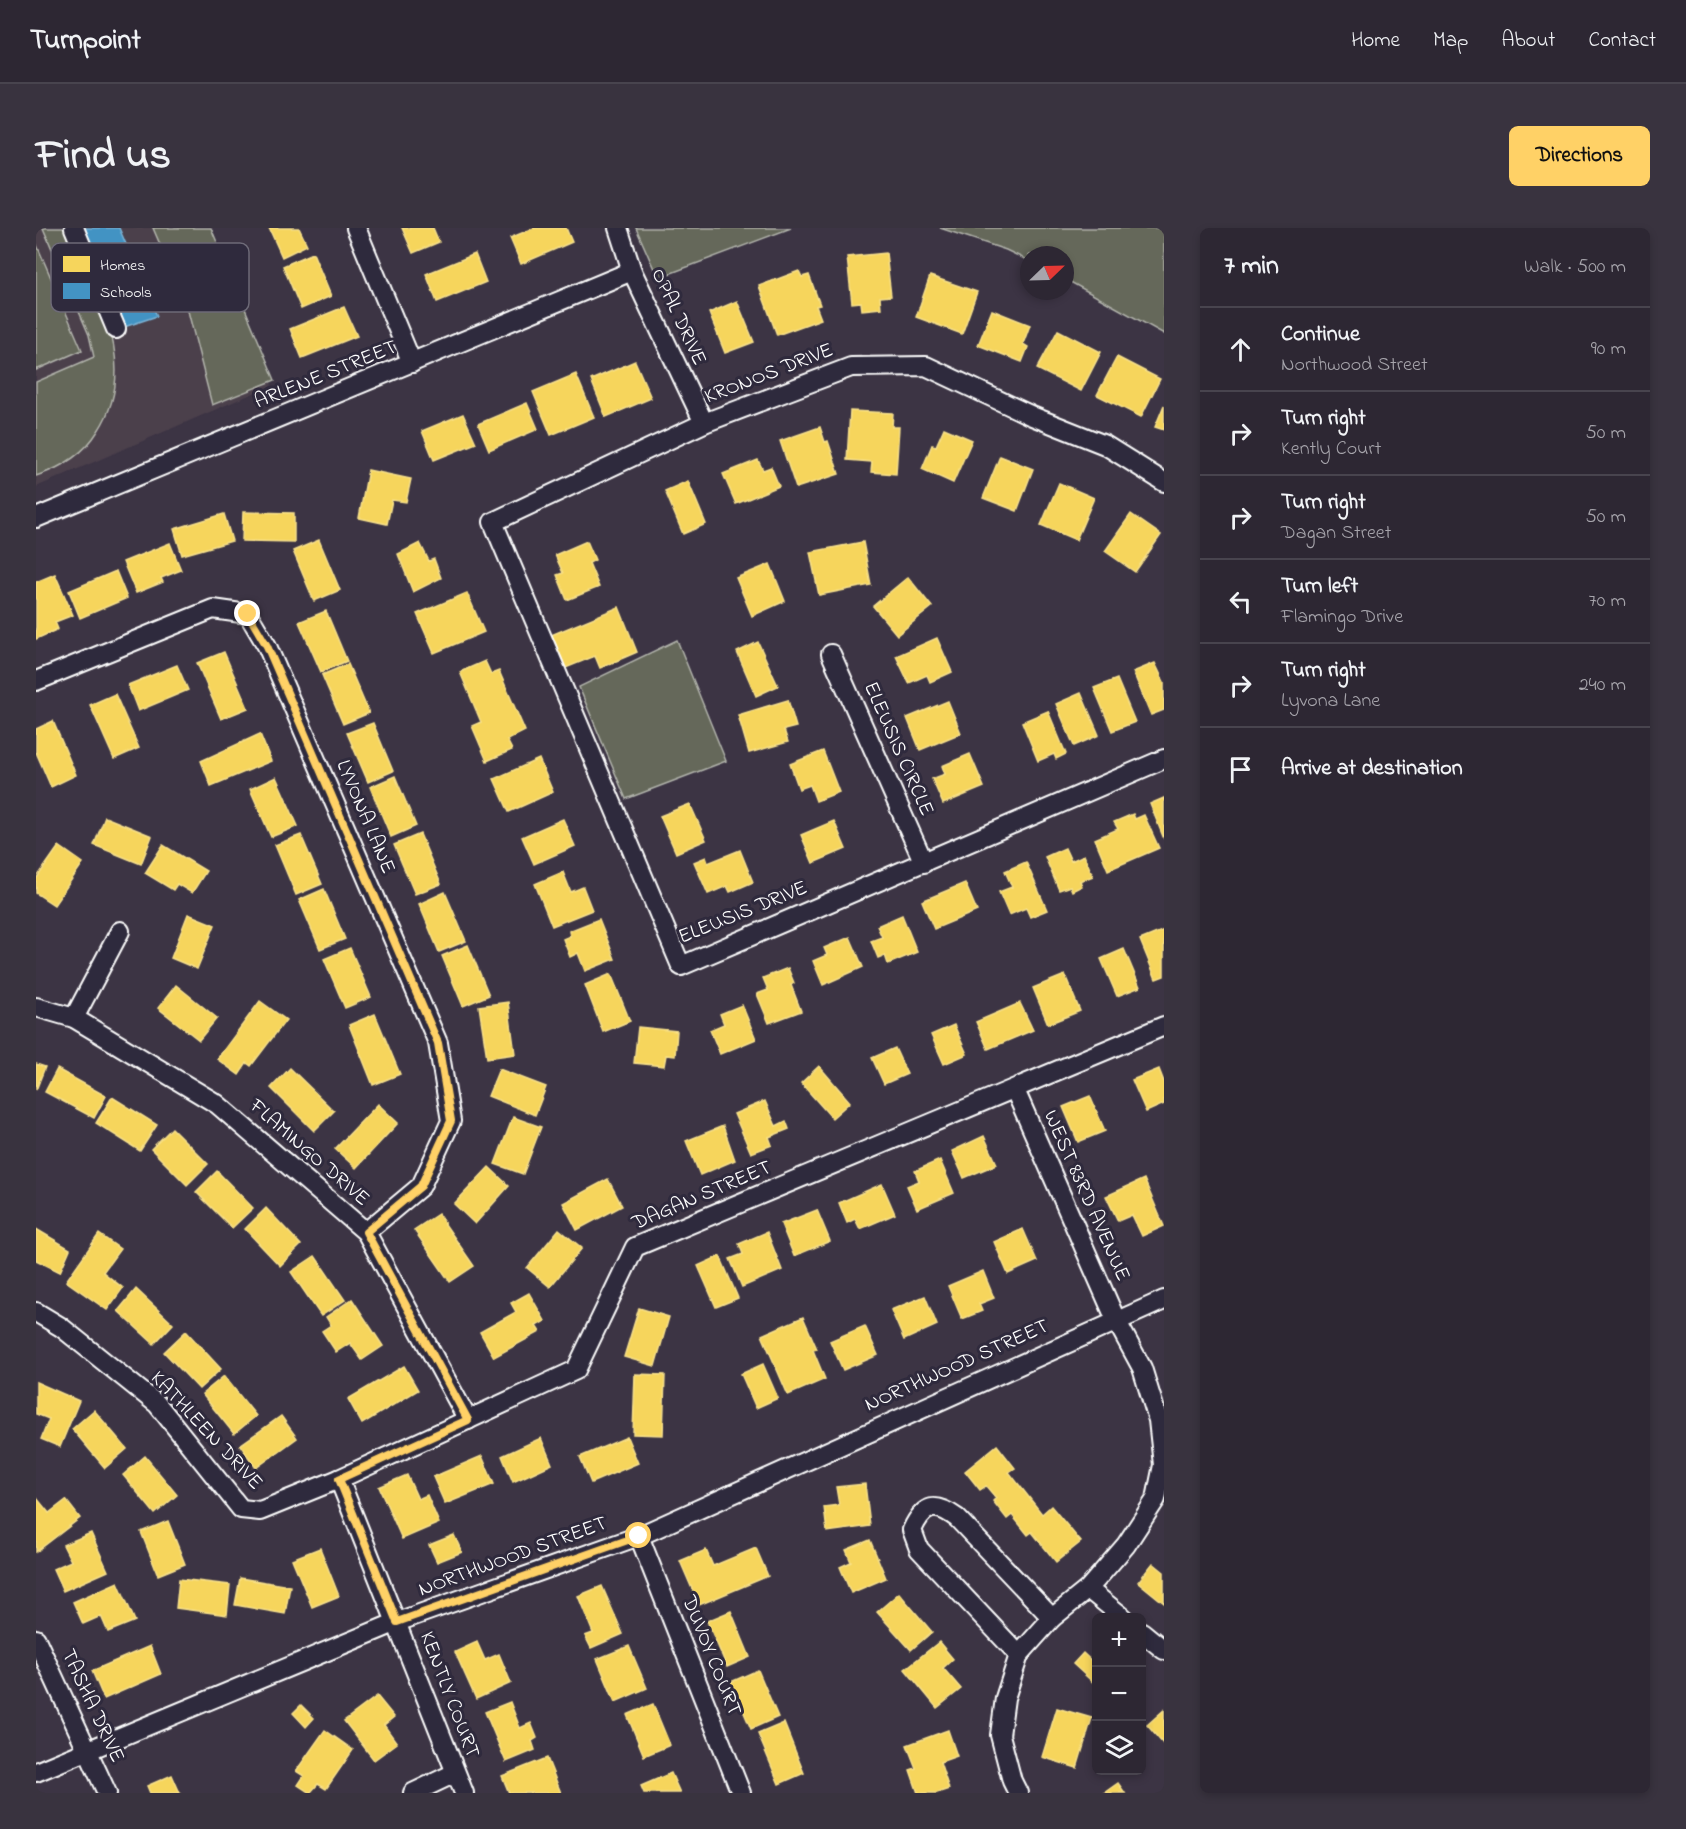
<!DOCTYPE html>
<html lang="en">
<head>
<meta charset="utf-8">
<style>
  body { margin:0; font-family:"Indie Flower",sans-serif; background:#39333f; color:#f1f3f6 }
  .controls { position:absolute; right:18px; bottom:18px; display:grid; overflow:hidden; border-radius:9px; box-shadow:0 3px 9px #0003 }
  .controls button { width:54px; height:54px; display:grid; place-items:center; padding:0; border:0; border-bottom:2px solid #48444e; background:#2d2733; color:#f1f3f6; font:30px sans-serif }
  .compass { position:absolute; left:984px; top:18px; width:54px; height:54px; border-radius:50%; background:#2d2733; box-shadow:0 3px 9px #0003; rotate:67deg }
  .stop { position:absolute; width:18px; height:18px; margin:-14px; border:4px solid #ffd166; border-radius:50%; background:#fff }
  .stop.end { background:#ffd166; border-color:#fff; box-shadow:0 2px 6px #0008 }
  .list { margin:0; padding:0; list-style:none }
  h2 { display:flex; justify-content:space-between; align-items:center; height:78px; margin:0; padding:0 24px; font-size:26px }
  h2 small { font-size:20px; font-weight:400; color:#a7a5ac }
  .list li { display:grid; grid-template-columns:39px 1fr auto; gap:18px; align-items:center; box-sizing:border-box; height:84px; padding:0 24px; border-top:2px solid #48444e }
  .list b { display:block; font-size:22px; white-space:nowrap }
  .list p { margin:0; font-size:20px; white-space:nowrap; color:#a7a5ac }
  .list em { font-size:20px; font-style:normal; color:#a7a5ac }
  .icon { flex:none; width:33px; height:33px; fill:none; stroke:currentColor; stroke-width:2; stroke-linecap:round; stroke-linejoin:round }
  .map { position:relative; flex:none; width:1128px; height:1565px; overflow:hidden; border-radius:9px }
  header { display:flex; align-items:center; gap:36px; box-sizing:border-box; height:84px; padding:0 30px; background:#2d2733; border-bottom:2px solid #48444e }
  header strong { font-size:28px }
  nav { display:flex; gap:33px; margin-inline-start:auto; font-size:21px }
  .intro { display:flex; align-items:center; justify-content:space-between; box-sizing:border-box; height:144px; padding:0 36px }
  h1 { margin:0; font-size:42px }
  .button { padding:15px 27px; border-radius:9px; background:#ffd166; color:#111; font-size:21px; font-weight:700 }
  main { display:flex; gap:36px; padding:0 36px }
  aside { flex:1; background:#2d2733; border-radius:9px; box-shadow:0 3px 9px #0003 }
  .map>svg:first-child { display:block }
</style>
</head>
<body>
<header>
<strong>Turnpoint</strong>
<nav><a>Home</a><a>Map</a><a>About</a><a>Contact</a></nav>
</header>
<div class="intro"><h1>Find us</h1><a class="button">Directions</a></div>
<main>
<div class="map">
<svg width="1128" height="1565" viewBox="0 0 1128 1565">
  <rect width="100%" height="100%" fill="#3c3444"/>
  <filter id="ink" filterUnits="userSpaceOnUse"><feTurbulence type="fractalNoise" baseFrequency=".0167" numOctaves="2"/><feDisplacementMap in="SourceGraphic" scale="12" xChannelSelector="R" yChannelSelector="G"/><feConvolveMatrix kernelMatrix="1 2 1 2 8 2 1 2 1" color-interpolation-filters="sRGB"/></filter>
  <g filter="url(#ink)">
    <polygon fill="#4c404c" points="0,0 168,0 236,157 0,259"/>
    <g fill="#65685a" stroke="#b2b4ac" stroke-width="1.5">
      <path d="M7 0H32C59 65 106 136 62 203 48 226 25 240 0 248V154L58 129 53 107Z"/>
      <polygon points="117,0 175,0 239,152 176,177 151,79"/>
      <polygon points="600,0 755,0 622,50"/>
      <polygon points="904,0 1128,0 1128,106 1029,51 1029,27 993,27 993,33 970,22"/>
      <polygon points="0,15 46,122 0,142"/>
      <polygon points="641,412 690,533 590,571 543,459"/>
    </g>
    <g fill="#f6d55c" stroke="#f9e28d" stroke-width="1.5">
      <polygon points="233,0 263,0 271,17 246,29"/>
      <polygon points="366,0 397,0 403,14 377,25"/>
      <polygon points="498,0 530,0 536,14 485,36 474,10"/>
      <polygon points="277,25 295,68 265,81 247,38"/>
      <polygon points="850,25 855,68 844,69 845,80 826,82 825,74 816,75 811,29"/>
      <polygon points="439,26 450,54 401,74 390,46"/>
      <polygon points="763,43 766,49 773,47 784,77 780,78 785,91 741,107 723,58"/>
      <polygon points="894,48 941,64 926,106 880,89"/>
      <polygon points="701,73 718,114 689,125 673,85"/>
      <polygon points="308,79 321,108 266,130 254,101"/>
      <polygon points="956,82 994,97 987,116 992,119 986,134 942,117"/>
      <polygon points="1022,102 1065,124 1045,163 1001,141"/>
      <polygon points="1081,129 1124,151 1105,189 1061,167"/>
      <polygon points="599,133 615,170 570,189 555,152"/>
      <polygon points="540,146 558,189 515,207 497,164"/>
      <polygon points="491,175 502,201 453,222 442,196"/>
      <polygon points="1128,177 1128,202 1119,199"/>
      <polygon points="814,183 857,185 856,199 863,199 860,246 835,244 836,234 811,232"/>
      <polygon points="427,186 440,215 398,232 386,203"/>
      <polygon points="784,199 789,214 792,213 803,246 760,260 744,213"/>
      <polygon points="908,200 936,212 917,255 886,241 896,217 900,218"/>
      <polygon points="964,228 997,241 981,283 947,270"/>
      <polygon points="722,232 727,242 735,239 743,258 700,276 687,246"/>
      <polygon points="332,242 375,251 370,274 356,272 351,296 323,290"/>
      <polygon points="652,253 670,296 647,306 629,263"/>
      <polygon points="1023,255 1058,270 1040,312 1005,297"/>
      <polygon points="207,284 258,285 258,314 206,313"/>
      <polygon points="188,286 196,313 146,327 138,301"/>
      <polygon points="1095,286 1125,307 1099,344 1069,323"/>
      <polygon points="283,312 304,362 278,373 257,323"/>
      <polygon points="551,313 559,332 553,335 563,359 531,372 521,347 527,345 519,327"/>
      <polygon points="827,314 835,357 783,367 774,324"/>
      <polygon points="134,315 145,342 125,350 127,354 100,365 87,334"/>
      <polygon points="384,315 393,333 398,331 405,350 377,364 362,326"/>
      <polygon points="734,336 749,373 716,388 700,350"/>
      <polygon points="80,343 91,370 44,390 33,363"/>
      <polygon points="19,346 37,387 19,394 22,401 0,411 0,354"/>
      <polygon points="872,349 896,379 861,407 837,378"/>
      <polygon points="431,365 448,404 398,425 381,386"/>
      <polygon points="583,379 601,424 564,440 559,428 527,441 513,408"/>
      <polygon points="290,383 311,433 285,444 263,394"/>
      <polygon points="901,410 916,444 894,454 891,447 873,455 860,428"/>
      <polygon points="722,414 742,458 720,468 701,424"/>
      <polygon points="188,424 212,480 185,491 161,435"/>
      <polygon points="449,433 455,446 463,443 489,503 471,512 476,522 451,533 436,498 445,494 424,444"/>
      <polygon points="1119,435 1128,454 1128,482 1115,487 1097,444"/>
      <polygon points="312,436 333,485 307,496 286,447"/>
      <polygon points="141,437 152,462 102,483 92,457"/>
      <polygon points="1081,451 1099,494 1076,503 1058,460"/>
      <polygon points="1045,465 1063,507 1038,518 1020,476"/>
      <polygon points="79,466 103,520 78,531 54,477"/>
      <polygon points="752,472 760,499 748,502 752,514 713,525 702,487"/>
      <polygon points="912,473 925,505 884,522 871,490"/>
      <polygon points="1012,483 1030,526 1020,531 1018,526 1002,533 986,494"/>
      <polygon points="17,493 40,547 15,559 0,524 0,501"/>
      <polygon points="337,495 357,543 332,554 311,505"/>
      <polygon points="224,506 235,533 175,558 165,533"/>
      <polygon points="787,523 803,564 780,573 774,557 763,561 754,536"/>
      <polygon points="934,526 948,559 907,576 896,551 909,546 906,538"/>
      <polygon points="503,531 517,564 473,584 458,551"/>
      <polygon points="359,548 380,598 355,609 334,559"/>
      <polygon points="240,549 262,598 235,609 214,561"/>
      <polygon points="1128,570 1128,611 1114,576"/>
      <polygon points="654,576 670,612 640,625 624,588"/>
      <polygon points="1097,586 1099,591 1108,587 1123,620 1072,642 1059,611 1082,601 1078,594"/>
      <polygon points="69,589 116,608 105,636 58,617"/>
      <polygon points="527,591 539,618 498,636 486,609"/>
      <polygon points="798,593 810,621 777,635 765,607"/>
      <polygon points="384,606 405,656 379,666 358,617"/>
      <polygon points="265,607 286,656 260,667 239,617"/>
      <polygon points="127,617 170,643 156,665 141,656 137,662 109,645"/>
      <polygon points="23,618 47,635 18,677 0,665 0,651"/>
      <polygon points="1029,620 1035,633 1048,627 1057,648 1044,653 1046,658 1036,663 1034,658 1023,662 1009,629"/>
      <polygon points="704,622 717,654 694,664 691,658 672,666 658,634 670,629 672,635"/>
      <polygon points="990,634 1011,682 994,689 990,680 973,687 963,664 976,659 969,643"/>
      <polygon points="527,644 535,664 547,659 556,682 516,698 499,656"/>
      <polygon points="929,655 941,683 898,701 886,673"/>
      <polygon points="288,661 309,711 284,721 263,672"/>
      <polygon points="409,664 430,713 403,724 383,676"/>
      <polygon points="152,686 179,697 161,741 135,730"/>
      <polygon points="866,687 881,724 852,736 849,727 842,730 835,713 846,709 841,698"/>
      <polygon points="563,691 579,731 549,743 542,725 534,729 527,711 534,708 533,703"/>
      <polygon points="1128,702 1128,748 1120,751 1104,712"/>
      <polygon points="814,709 827,739 787,757 777,733 791,727 788,720"/>
      <polygon points="432,717 453,767 427,778 406,728"/>
      <polygon points="314,720 335,769 309,780 288,731"/>
      <polygon points="1088,721 1104,759 1081,768 1065,731"/>
      <polygon points="752,740 758,755 755,757 765,783 733,795 721,766 732,762 727,750"/>
      <polygon points="575,746 594,793 567,804 549,757"/>
      <polygon points="1029,747 1044,783 1012,796 997,760"/>
      <polygon points="140,757 181,790 163,812 122,780"/>
      <polygon points="224,773 250,792 215,838 211,835 203,847 181,831"/>
      <polygon points="472,774 479,826 451,830 443,778"/>
      <polygon points="984,775 997,802 952,821 940,794"/>
      <polygon points="706,777 720,811 684,826 674,802 688,796 684,786"/>
      <polygon points="339,786 364,846 337,857 313,797"/>
      <polygon points="918,797 931,826 908,836 895,807"/>
      <polygon points="602,799 641,803 639,828 630,827 628,838 598,835"/>
      <polygon points="859,820 871,846 848,856 836,830"/>
      <polygon points="0,836 9,839 0,862"/>
      <polygon points="783,838 814,874 796,890 765,855"/>
      <polygon points="254,840 298,883 278,903 235,860"/>
      <polygon points="21,841 70,868 58,890 9,864"/>
      <polygon points="463,841 510,859 499,887 452,868"/>
      <polygon points="1123,841 1128,854 1128,876 1110,884 1096,852"/>
      <polygon points="1054,868 1069,903 1042,914 1027,879"/>
      <polygon points="76,869 121,897 104,923 60,895"/>
      <polygon points="729,873 740,898 750,893 753,901 733,909 736,917 715,925 698,886"/>
      <polygon points="342,876 362,895 320,940 299,921"/>
      <polygon points="477,889 505,899 487,946 459,936"/>
      <polygon points="687,898 699,932 664,947 650,913"/>
      <polygon points="136,900 172,936 151,957 115,921"/>
      <polygon points="948,908 961,936 928,950 916,923"/>
      <polygon points="904,932 918,965 881,981 871,958 883,953 879,943"/>
      <polygon points="453,939 473,958 439,996 418,976"/>
      <polygon points="181,943 217,980 196,1000 160,964"/>
      <polygon points="572,951 586,978 541,1002 527,975"/>
      <polygon points="1108,951 1128,998 1106,1008 1096,987 1082,993 1070,968"/>
      <polygon points="846,956 859,986 824,1001 819,991 811,995 803,975"/>
      <polygon points="230,980 265,1017 244,1038 209,1001"/>
      <polygon points="781,982 794,1013 758,1028 745,996"/>
      <polygon points="402,986 438,1038 414,1054 378,1002"/>
      <polygon points="0,1001 34,1021 24,1044 0,1032"/>
      <polygon points="523,1001 546,1020 514,1059 491,1040"/>
      <polygon points="987,1001 1001,1033 972,1046 958,1014"/>
      <polygon points="731,1004 746,1042 706,1059 694,1031 707,1026 703,1016"/>
      <polygon points="63,1006 84,1021 67,1044 87,1060 71,1082 30,1053"/>
      <polygon points="279,1028 309,1072 285,1088 255,1044"/>
      <polygon points="684,1028 702,1070 680,1079 662,1038"/>
      <polygon points="947,1043 958,1070 943,1076 946,1083 926,1091 912,1058"/>
      <polygon points="100,1061 137,1096 118,1116 82,1083"/>
      <polygon points="493,1065 509,1093 500,1098 504,1104 458,1129 444,1104 480,1084 475,1075"/>
      <polygon points="889,1068 901,1097 868,1112 855,1082"/>
      <polygon points="316,1071 347,1118 326,1132 314,1115 300,1124 286,1103 295,1097 290,1089"/>
      <polygon points="603,1080 633,1089 619,1138 588,1129"/>
      <polygon points="767,1089 781,1121 777,1122 789,1151 752,1167 726,1107"/>
      <polygon points="829,1098 842,1127 807,1142 794,1113"/>
      <polygon points="150,1103 185,1141 163,1161 128,1124"/>
      <polygon points="727,1136 742,1170 720,1180 705,1146"/>
      <polygon points="368,1138 382,1162 326,1196 312,1171"/>
      <polygon points="599,1146 629,1147 627,1207 597,1206"/>
      <polygon points="188,1148 220,1188 198,1206 166,1166"/>
      <polygon points="0,1154 43,1173 24,1219 5,1211 13,1191 0,1186"/>
      <polygon points="58,1182 91,1221 69,1240 36,1201"/>
      <polygon points="245,1188 261,1210 220,1240 204,1217"/>
      <polygon points="591,1209 602,1235 555,1255 544,1229"/>
      <polygon points="505,1210 516,1236 477,1254 466,1228"/>
      <polygon points="961,1217 979,1240 973,1244 1006,1286 1015,1278 1045,1314 1020,1334 996,1304 992,1307 976,1287 971,1291 957,1273 960,1270 950,1258 944,1262 929,1243"/>
      <polygon points="109,1228 141,1267 119,1286 87,1247"/>
      <polygon points="446,1228 458,1256 409,1276 397,1249"/>
      <polygon points="371,1247 382,1271 391,1267 403,1295 366,1311 343,1259"/>
      <polygon points="829,1256 834,1298 791,1304 788,1279 803,1277 800,1259"/>
      <polygon points="0,1269 13,1285 30,1272 44,1290 0,1324"/>
      <polygon points="132,1293 149,1336 122,1347 105,1304"/>
      <polygon points="55,1305 72,1343 27,1363 17,1341 35,1333 27,1317"/>
      <polygon points="418,1307 426,1324 401,1334 393,1317"/>
      <polygon points="834,1312 850,1350 815,1365 804,1339 815,1334 810,1322"/>
      <polygon points="284,1320 303,1368 276,1379 256,1331"/>
      <polygon points="720,1320 732,1348 663,1377 644,1333 670,1322 677,1338"/>
      <polygon points="1117,1335 1128,1344 1128,1375 1102,1354"/>
      <polygon points="204,1350 254,1358 249,1386 199,1377"/>
      <polygon points="143,1351 194,1357 191,1387 140,1380"/>
      <polygon points="82,1354 99,1393 72,1404 65,1388 47,1396 37,1374"/>
      <polygon points="566,1358 587,1406 555,1420 549,1408 557,1405 542,1368"/>
      <polygon points="863,1365 896,1404 875,1422 841,1384"/>
      <polygon points="695,1383 714,1429 691,1439 671,1393"/>
      <polygon points="441,1414 449,1432 463,1426 475,1455 440,1471 419,1424"/>
      <polygon points="903,1414 917,1431 907,1440 925,1461 901,1480 869,1441"/>
      <polygon points="114,1418 125,1446 68,1471 56,1443"/>
      <polygon points="593,1418 611,1460 579,1474 561,1431"/>
      <polygon points="1047,1425 1060,1437 1060,1457 1037,1436"/>
      <polygon points="722,1442 742,1489 715,1501 695,1454"/>
      <polygon points="341,1468 358,1489 348,1497 361,1515 338,1532 308,1493"/>
      <polygon points="474,1474 484,1500 495,1495 501,1510 496,1513 499,1522 470,1534 449,1484"/>
      <polygon points="617,1476 634,1517 608,1528 591,1487"/>
      <polygon points="265,1477 278,1490 270,1499 257,1485"/>
      <polygon points="1021,1480 1056,1490 1041,1540 1006,1529"/>
      <polygon points="1128,1482 1128,1517 1111,1497"/>
      <polygon points="748,1495 768,1545 743,1556 722,1506"/>
      <polygon points="289,1502 317,1522 290,1561 282,1556 274,1565 262,1557 268,1548 260,1543"/>
      <polygon points="912,1502 921,1528 904,1534 913,1561 901,1565 882,1565 874,1542 880,1540 871,1517"/>
      <polygon points="511,1530 525,1565 473,1565 466,1548"/>
      <polygon points="635,1545 644,1565 608,1565 605,1558"/>
      <polygon points="136,1547 144,1565 114,1565 111,1558"/>
      <polygon points="1082,1555 1089,1565 1068,1565"/>
    </g>
    <polygon fill="#4393c3" stroke="#7bb3d5" stroke-width="1.5" points="44,0 83,0 121,88 85,100"/>
    <g fill="none" stroke-linecap="round" stroke-linejoin="round">
      <g stroke="#fff" stroke-width="22">
        <g id="minor">
          <polyline points="38,0 80,101"/>
          <polyline points="320,0 376,135"/>
          <polyline points="582,0 596,43 668,195"/>
          <polyline points="1128,254 1069,217 996,188 890,138 815,139 668,195 457,294 645,738 1128,531"/>
          <polyline points="0,290 596,43"/>
          <polyline points="795,426 888,635"/>
          <polyline points="0,453 177,381 212,386 231,418 402,815 415,893 385,958 330,1004"/>
          <polyline points="0,779 38,790 181,876 330,1004 432,1192"/>
          <polyline points="38,790 84,703"/>
          <polyline points="979,862 1080,1092 1106,1140 1122,1192 1127,1237 1120,1271 1090,1317 1052,1361 1016,1390 983,1427 969,1470 964,1507 976,1553 982,1565"/>
          <polyline points="0,1084 25,1099 121,1176 205,1281 224,1283 303,1251 540,1142 599,1019 1128,798"/>
          <polyline points="303,1251 428,1565"/>
          <polyline points="603,1308 705,1565"/>
          <polyline points="1052,1361 1088,1390"/>
          <polyline points="1106,1404 1128,1422"/>
          <polyline points="0,1411 71,1565"/>
          <path d="M983 1427 883 1321 876 1302C888 1276 899 1274 921 1290L1016 1390"/>
          <polyline points="0,1544 361,1394 603,1308 1128,1072"/>
          <polyline points="377,1565 419,1545"/>
        </g>
      </g>
      <use href="#minor" stroke="#2f2a3d" stroke-width="18"/>
    </g>
  </g>
  <g fill="none" stroke-linecap="round" stroke-linejoin="round" filter="url(#ink)">
    <polyline stroke="#ffd166" stroke-width="8" points="212,386 231,418 402,815 415,893 385,958 330,1004 432,1192 303,1251 361,1394 603,1308"/>
  </g>
  <g text-anchor="middle" dominant-baseline="central" stroke-width="6" stroke-linejoin="round" paint-order="stroke">
    <g font-size="21" fill="#fff" stroke="#2f2a3d">
      <text transform="translate(642 89) rotate(65)">OPAL DRIVE</text>
      <text transform="translate(733 146) rotate(-21)">KRONOS DRIVE</text>
      <text transform="translate(290 147) rotate(-22)">ARLENE STREET</text>
      <text transform="translate(862 521) rotate(66)">ELEUSIS CIRCLE</text>
      <text transform="translate(329 589) rotate(67)">LYVONA LANE</text>
      <text transform="translate(707 685) rotate(-22)">ELEUSIS DRIVE</text>
      <text transform="translate(273 925) rotate(41)">FLAMINGO DRIVE</text>
      <text transform="translate(666 968) rotate(-23)">DAGAN STREET</text>
      <text transform="translate(1050 968) rotate(66)">WEST 83RD AVENUE</text>
      <text transform="translate(921 1138) rotate(-24)">NORTHWOOD STREET</text>
      <text transform="translate(170 1203) rotate(47)">KATHLEEN DRIVE</text>
      <text transform="translate(477 1329) rotate(-20)">NORTHWOOD STREET</text>
      <text transform="translate(675 1428) rotate(68)">DUVOY COURT</text>
      <text transform="translate(413 1467) rotate(69)">KENTLY COURT</text>
      <text transform="translate(56 1478) rotate(65)">TASHA DRIVE</text>
    </g>
  </g>
  <rect x="15" y="15" width="198" height="69" rx="9" fill="#2f2a3d" stroke="#6d6a77" stroke-width="1.5"/>
  <rect x="27" y="28" width="27" height="16" fill="#f6d55c"/>
  <rect x="27" y="55" width="27" height="16" fill="#4393c3"/>
  <g font-size="16" fill="#fff">
    <text x="64" y="42">Homes</text>
    <text x="64" y="69">Schools</text>
  </g>
</svg>
<div class="controls">
<button>+</button>
<button>−</button>
<button><svg class="icon" aria-label="layers" viewBox="0 0 24 24"><path d="M12 4l9 5-9 5-9-5zM3 14l9 5 9-5"/></svg></button>
</div>
<svg class="compass" viewBox="-18 -18 36 36"><path d="M0-13l5 13h-10z" fill="#e53935"/><path d="M0 13l5-13h-10z" fill="#a7a5ac"/></svg>
<div class="stop" style="left:603px;top:1308px"></div>
<div class="stop end" style="left:212px;top:386px"></div>
</div>
<aside>
<h2>7 min<small>Walk · 500 m</small></h2>
<ul class="list">
<li><svg class="icon" aria-label="ahead" viewBox="0 0 24 24"><path d="M12 20V5M6 11l6-6 6 6"/></svg><div><b>Continue</b><p>Northwood Street</p></div><em>90 m</em></li>
<li><svg class="icon" aria-label="right" viewBox="0 0 24 24"><path d="M7 20v-9h11M14 6l5 5-5 5"/></svg><div><b>Turn right</b><p>Kently Court</p></div><em>50 m</em></li>
<li><svg class="icon" aria-label="right" viewBox="0 0 24 24"><path d="M7 20v-9h11M14 6l5 5-5 5"/></svg><div><b>Turn right</b><p>Dagan Street</p></div><em>50 m</em></li>
<li><svg class="icon" aria-label="left" viewBox="0 0 24 24"><path d="M17 20v-9H6M10 6l-5 5 5 5"/></svg><div><b>Turn left</b><p>Flamingo Drive</p></div><em>70 m</em></li>
<li><svg class="icon" aria-label="right" viewBox="0 0 24 24"><path d="M7 20v-9h11M14 6l5 5-5 5"/></svg><div><b>Turn right</b><p>Lyvona Lane</p></div><em>240 m</em></li>
<li><svg class="icon" aria-label="arrive" viewBox="0 0 24 24"><path d="M6 21V4h12l-3 4 3 4H6"/></svg><div><b>Arrive at destination</b></div></li>
</ul>
</aside>
</main>
</body>
</html>
